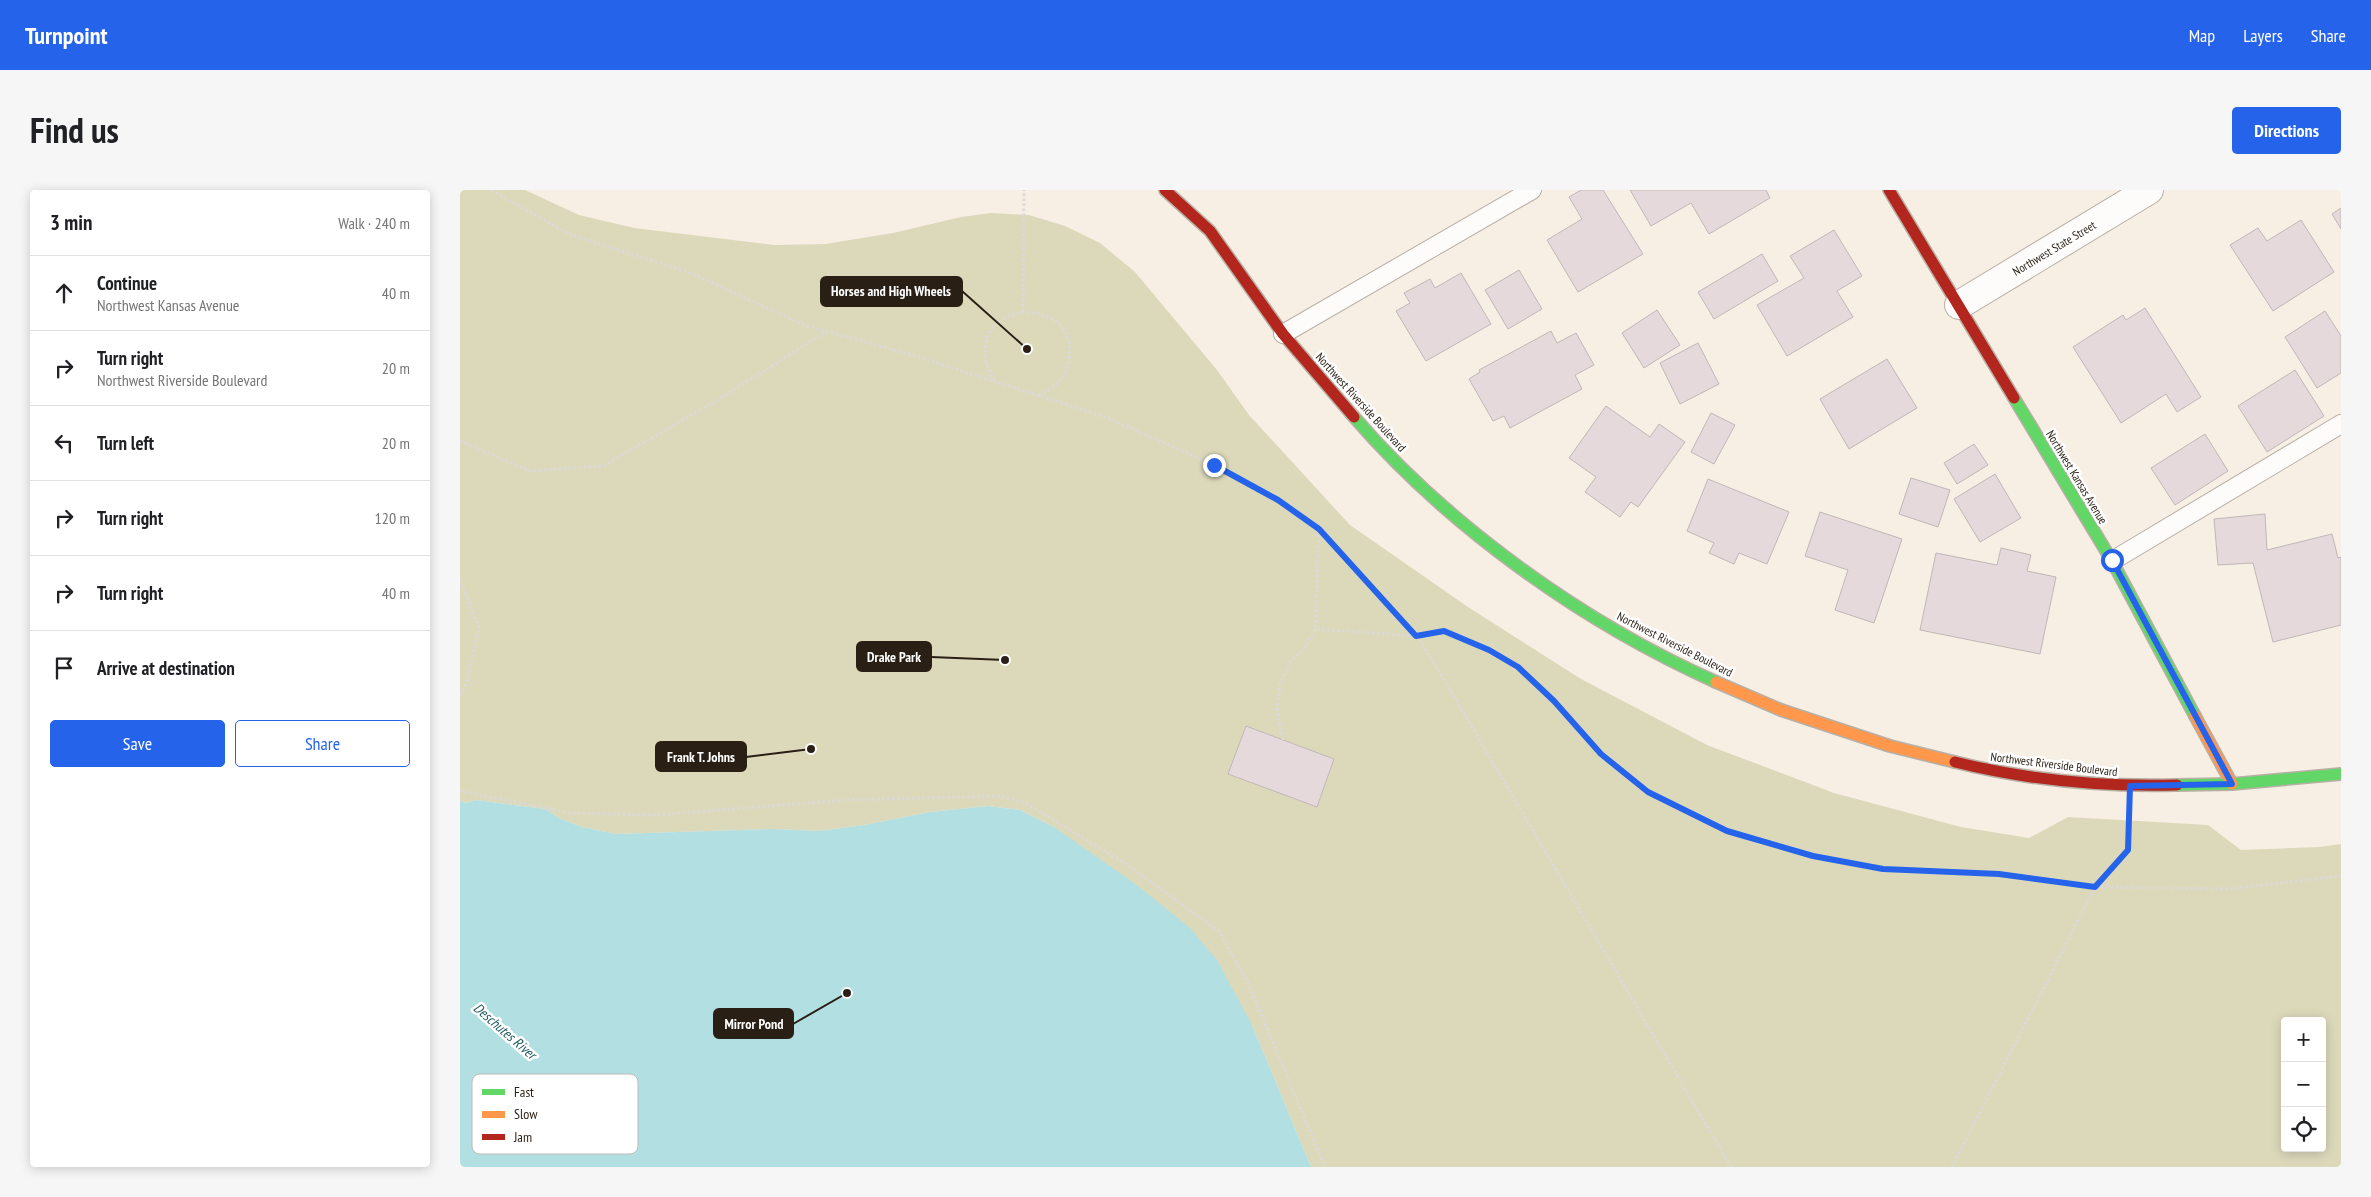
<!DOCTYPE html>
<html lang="en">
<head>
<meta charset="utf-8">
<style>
  body { margin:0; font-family:"PT Sans Narrow",sans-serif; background:#f6f6f6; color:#202124 }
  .controls { position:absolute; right:15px; bottom:15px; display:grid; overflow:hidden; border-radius:5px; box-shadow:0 2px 12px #0003 }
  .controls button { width:45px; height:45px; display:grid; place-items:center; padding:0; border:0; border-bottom:1px solid #e0e0e0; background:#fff; color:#202124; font:25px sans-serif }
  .stop { position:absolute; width:15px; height:15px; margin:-11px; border:4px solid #2563eb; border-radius:50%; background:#fff }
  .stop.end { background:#2563eb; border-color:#fff; box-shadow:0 1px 5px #0008 }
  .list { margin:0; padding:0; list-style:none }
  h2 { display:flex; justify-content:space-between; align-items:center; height:65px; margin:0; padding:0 20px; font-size:21px }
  h2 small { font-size:16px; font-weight:400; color:#757577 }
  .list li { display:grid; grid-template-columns:32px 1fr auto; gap:15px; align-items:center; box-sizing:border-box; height:75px; padding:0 20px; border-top:1px solid #e0e0e0 }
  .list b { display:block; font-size:19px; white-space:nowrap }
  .list p { margin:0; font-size:16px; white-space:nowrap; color:#757577 }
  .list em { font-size:16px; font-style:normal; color:#757577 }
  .actions { display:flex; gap:10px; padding:15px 20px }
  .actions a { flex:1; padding:11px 0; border:1px solid #2563eb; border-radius:5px; text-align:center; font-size:18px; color:#2563eb }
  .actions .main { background:#2563eb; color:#fff }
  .icon { flex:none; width:28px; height:28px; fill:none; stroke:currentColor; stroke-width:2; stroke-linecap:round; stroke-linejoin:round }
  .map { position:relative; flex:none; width:1881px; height:977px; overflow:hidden; border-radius:5px }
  header { display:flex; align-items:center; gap:30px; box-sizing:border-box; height:70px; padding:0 25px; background:#2563eb; color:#fff }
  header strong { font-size:24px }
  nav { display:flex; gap:28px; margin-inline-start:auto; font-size:18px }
  .intro { display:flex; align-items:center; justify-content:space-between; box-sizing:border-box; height:120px; padding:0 30px }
  h1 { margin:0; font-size:35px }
  .button { padding:12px 22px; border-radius:5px; background:#2563eb; color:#fff; font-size:18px; font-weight:700 }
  main { display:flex; gap:30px; padding:0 30px }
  aside { flex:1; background:#fff; border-radius:5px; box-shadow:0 2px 12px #0003 }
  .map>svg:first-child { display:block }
</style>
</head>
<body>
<header>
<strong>Turnpoint</strong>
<nav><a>Map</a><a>Layers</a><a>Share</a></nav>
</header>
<div class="intro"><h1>Find us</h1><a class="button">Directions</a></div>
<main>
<aside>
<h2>3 min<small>Walk · 240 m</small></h2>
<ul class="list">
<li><svg class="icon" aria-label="ahead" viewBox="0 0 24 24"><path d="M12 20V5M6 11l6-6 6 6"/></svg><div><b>Continue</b><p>Northwest Kansas Avenue</p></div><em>40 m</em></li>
<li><svg class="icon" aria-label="right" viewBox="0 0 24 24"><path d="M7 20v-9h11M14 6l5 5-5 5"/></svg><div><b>Turn right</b><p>Northwest Riverside Boulevard</p></div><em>20 m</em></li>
<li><svg class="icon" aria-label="left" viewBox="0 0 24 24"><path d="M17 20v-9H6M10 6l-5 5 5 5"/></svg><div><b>Turn left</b></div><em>20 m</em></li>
<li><svg class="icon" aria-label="right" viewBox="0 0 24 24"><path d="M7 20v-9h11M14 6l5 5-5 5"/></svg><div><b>Turn right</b></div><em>120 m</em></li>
<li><svg class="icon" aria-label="right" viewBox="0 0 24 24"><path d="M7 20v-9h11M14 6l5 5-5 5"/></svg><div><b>Turn right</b></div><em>40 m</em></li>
<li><svg class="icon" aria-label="arrive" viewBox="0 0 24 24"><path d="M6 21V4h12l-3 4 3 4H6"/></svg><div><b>Arrive at destination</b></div></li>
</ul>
<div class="actions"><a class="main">Save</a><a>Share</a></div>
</aside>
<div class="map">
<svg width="1881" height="977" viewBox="0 0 1881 977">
  <rect width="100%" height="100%" fill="#f7eee4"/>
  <path fill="#dcd9bb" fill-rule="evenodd" d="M0 0H65L119 25 174 38 314 55 365 54 433 43 501 27 531 23 569 25 605 36 640 53 675 82 757 180 789 225 890 335 1008 417 1121 489 1247 555 1374 603 1501 637 1569 648 1608 627 1748 635 1781 660 1859 657 1881 654V977H851L792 835 594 637 560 620 528 616 470 622 404 635 359 641 313 639 156 644 122 637 101 629 85 619 16 610 6 613 0 611ZM1825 831H1862V958H1825Z"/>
  <polygon fill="#b2dfe1" points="16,610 85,619 101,629 122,637 156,644 313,639 359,641 404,635 470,622 528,616 560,620 594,637 674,693 729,737 757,770 792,835 851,977 0,977 0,611 6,613"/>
  <g fill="#e6d9db" stroke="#c1b7b7">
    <polygon points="1121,0 1143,0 1183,64 1118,102 1087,50 1122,29 1109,7"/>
    <polygon points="1170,0 1306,0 1310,8 1249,44 1231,13 1191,36"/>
    <polygon points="1881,18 1881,39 1872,24"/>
    <polygon points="1841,30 1874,82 1813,121 1770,55 1798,38 1807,51"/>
    <polygon points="1374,40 1402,86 1377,101 1393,127 1327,166 1297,115 1344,88 1330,66"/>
    <polygon points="1302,64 1318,91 1254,129 1238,102"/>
    <polygon points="1059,80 1082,119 1048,139 1025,100"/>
    <polygon points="1001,83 1031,134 966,171 936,121 950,113 944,103 970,89 975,98"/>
    <polygon points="1685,118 1741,207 1717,222 1706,204 1661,233 1613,157 1663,125 1666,130"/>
    <polygon points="1197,120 1220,155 1184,178 1162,143"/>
    <polygon points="1865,121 1881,146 1881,183 1857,198 1825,147"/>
    <polygon points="1091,141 1097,153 1116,143 1134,175 1115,185 1122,199 1050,238 1044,226 1033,231 1009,189 1020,182 1019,180"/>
    <polygon points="1238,153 1259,194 1220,214 1200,173"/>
    <polygon points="1427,169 1457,218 1389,259 1360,209"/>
    <polygon points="1835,180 1864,226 1807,262 1778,216"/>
    <polygon points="1146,216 1190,247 1199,234 1225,252 1178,317 1171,312 1160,327 1125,302 1136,287 1109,268"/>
    <polygon points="1251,223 1275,235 1254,274 1231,262"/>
    <polygon points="1745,244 1768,281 1715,315 1691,278"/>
    <polygon points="1514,254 1528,275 1497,294 1484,273"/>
    <polygon points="1535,284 1561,328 1520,352 1494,309"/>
    <polygon points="1451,288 1490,300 1478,337 1439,324"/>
    <polygon points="1248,289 1329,322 1307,374 1279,363 1274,374 1249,363 1254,353 1227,341"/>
    <polygon points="1360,322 1442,349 1414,433 1375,420 1388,380 1345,366"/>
    <polygon points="1805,324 1807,360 1872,344 1878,368 1881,367 1881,435 1813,452 1793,373 1758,375 1754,329"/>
    <polygon points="1541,358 1571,365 1567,381 1596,387 1580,464 1460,440 1476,363 1537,375"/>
    <polygon points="786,536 874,569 857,617 768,584"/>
  </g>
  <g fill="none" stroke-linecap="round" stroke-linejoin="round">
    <g stroke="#b8afa5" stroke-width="20">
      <g id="lane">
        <polyline points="823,144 1072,0"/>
        <polyline points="1652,371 1881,234"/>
      </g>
    </g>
    <g stroke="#b8afa5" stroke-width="30">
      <polyline id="street" points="1499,115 1689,0"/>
    </g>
    <g stroke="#b8afa5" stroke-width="14">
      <g id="fast">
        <polyline points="1554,208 1652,371 1735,526"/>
        <path d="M894 227C989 337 1124 433 1256 492"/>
        <polyline points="1717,595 1772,594 1881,584"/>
      </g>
    </g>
    <g stroke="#b8afa5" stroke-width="14">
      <g id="slow">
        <polyline points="1256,492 1321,520 1430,556 1495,572"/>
        <polyline points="1735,526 1772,594"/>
      </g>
    </g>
    <g stroke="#b8afa5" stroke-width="14">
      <g id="jam">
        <polyline points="705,0 750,41 823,144 894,227"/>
        <polyline points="1429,0 1554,208"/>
        <path d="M1495 572C1567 590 1643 597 1717 595"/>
      </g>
    </g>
    <g stroke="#dbd9d6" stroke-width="3" stroke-dasharray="2.5 2.5" stroke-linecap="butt">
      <polyline points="31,0 109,44 233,84 344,135 459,167 648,228 754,275 818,310 859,339 855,439"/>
      <polyline points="563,121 564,0"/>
      <path d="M534 191C530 182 525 172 525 162 524 107 619 109 609 170 607 188 594 199 578 205"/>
      <polyline points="0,251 69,281 143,276 259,209 367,141"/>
      <polyline points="859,339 957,446 984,441 1029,460 1058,477 1094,511 1141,564 1188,602 1267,641 1353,666 1423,679 1539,684 1635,697 1668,660 1669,631"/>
      <polyline points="0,389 19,438 8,489 0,506"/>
      <polyline points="823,550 817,522 820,495 830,472 844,459 855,439 957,446 979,481 1271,977"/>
      <polyline points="0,601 110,623 196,625 387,610 540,606 566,613 666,674 760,742 788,793 865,977"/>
      <polyline points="1492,977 1635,697 1767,699 1881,686"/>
    </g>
    <use href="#lane" stroke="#fefcfb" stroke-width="18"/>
    <use href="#street" stroke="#fefcfb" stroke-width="28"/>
    <use href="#fast" stroke="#63d668" stroke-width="11"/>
    <use href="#slow" stroke="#ff974d" stroke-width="11"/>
    <use href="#jam" stroke="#b3261e" stroke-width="11"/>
  </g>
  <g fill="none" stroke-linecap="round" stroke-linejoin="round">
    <polyline stroke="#2563eb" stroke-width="6" points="754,275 818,310 859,339 956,446 984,441 1029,460 1058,477 1094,511 1141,564 1188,602 1267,641 1353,666 1423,679 1539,684 1635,697 1668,660 1670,596 1772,594 1652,370"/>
  </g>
  <g text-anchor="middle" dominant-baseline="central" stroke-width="5" stroke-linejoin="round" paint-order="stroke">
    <g font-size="12" fill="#291f14" stroke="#fff">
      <text transform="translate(1594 58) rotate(-31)">Northwest State Street</text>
      <text transform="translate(901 212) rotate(48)">Northwest Riverside Boulevard</text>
      <text transform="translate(1617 287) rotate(59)">Northwest Kansas Avenue</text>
      <text transform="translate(1215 454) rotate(27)">Northwest Riverside Boulevard</text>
      <text transform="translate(1594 574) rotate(7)">Northwest Riverside Boulevard</text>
    </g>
    <g font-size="14" font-style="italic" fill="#265f65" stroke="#fff">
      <text transform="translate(45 841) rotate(41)">Deschutes River</text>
    </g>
  </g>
  <rect x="12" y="884" width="166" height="80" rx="8" fill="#fff" stroke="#bfbcb8" stroke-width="1"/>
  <rect x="22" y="899" width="23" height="6" fill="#63d668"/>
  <rect x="22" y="921" width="23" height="7" fill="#ff974d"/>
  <rect x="22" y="944" width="23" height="6" fill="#b3261e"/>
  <g font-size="14" fill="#291f14">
    <text x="54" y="907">Fast</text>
    <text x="54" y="929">Slow</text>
    <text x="54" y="952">Jam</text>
  </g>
  <path fill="none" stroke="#291f14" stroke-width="2" d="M567 159L502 101M545 470L471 467M351 559L286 567M387 803L333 834"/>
  <g fill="#291f14" stroke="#fff" stroke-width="2">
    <circle cx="567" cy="159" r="5"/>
    <circle cx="545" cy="470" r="5"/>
    <circle cx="351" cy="559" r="5"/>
    <circle cx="387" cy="803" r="5"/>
  </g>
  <g fill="#291f14" stroke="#291f14" stroke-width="2">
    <rect x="361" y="87" width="141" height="29" rx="5"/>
    <rect x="397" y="452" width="74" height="29" rx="5"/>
    <rect x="196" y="552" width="90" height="29" rx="5"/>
    <rect x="254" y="819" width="79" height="29" rx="5"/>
  </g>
  <g font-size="14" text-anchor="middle" font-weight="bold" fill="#fff">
    <text x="431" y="106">Horses and High Wheels</text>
    <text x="434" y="472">Drake Park</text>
    <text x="241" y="572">Frank T. Johns</text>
    <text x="294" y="839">Mirror Pond</text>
  </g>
</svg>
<div class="controls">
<button>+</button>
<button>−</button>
<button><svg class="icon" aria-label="locate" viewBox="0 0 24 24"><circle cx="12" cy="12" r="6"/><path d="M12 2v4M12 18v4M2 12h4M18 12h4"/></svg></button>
</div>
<div class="stop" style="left:1652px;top:370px"></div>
<div class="stop end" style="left:754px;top:275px"></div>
</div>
</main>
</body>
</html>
